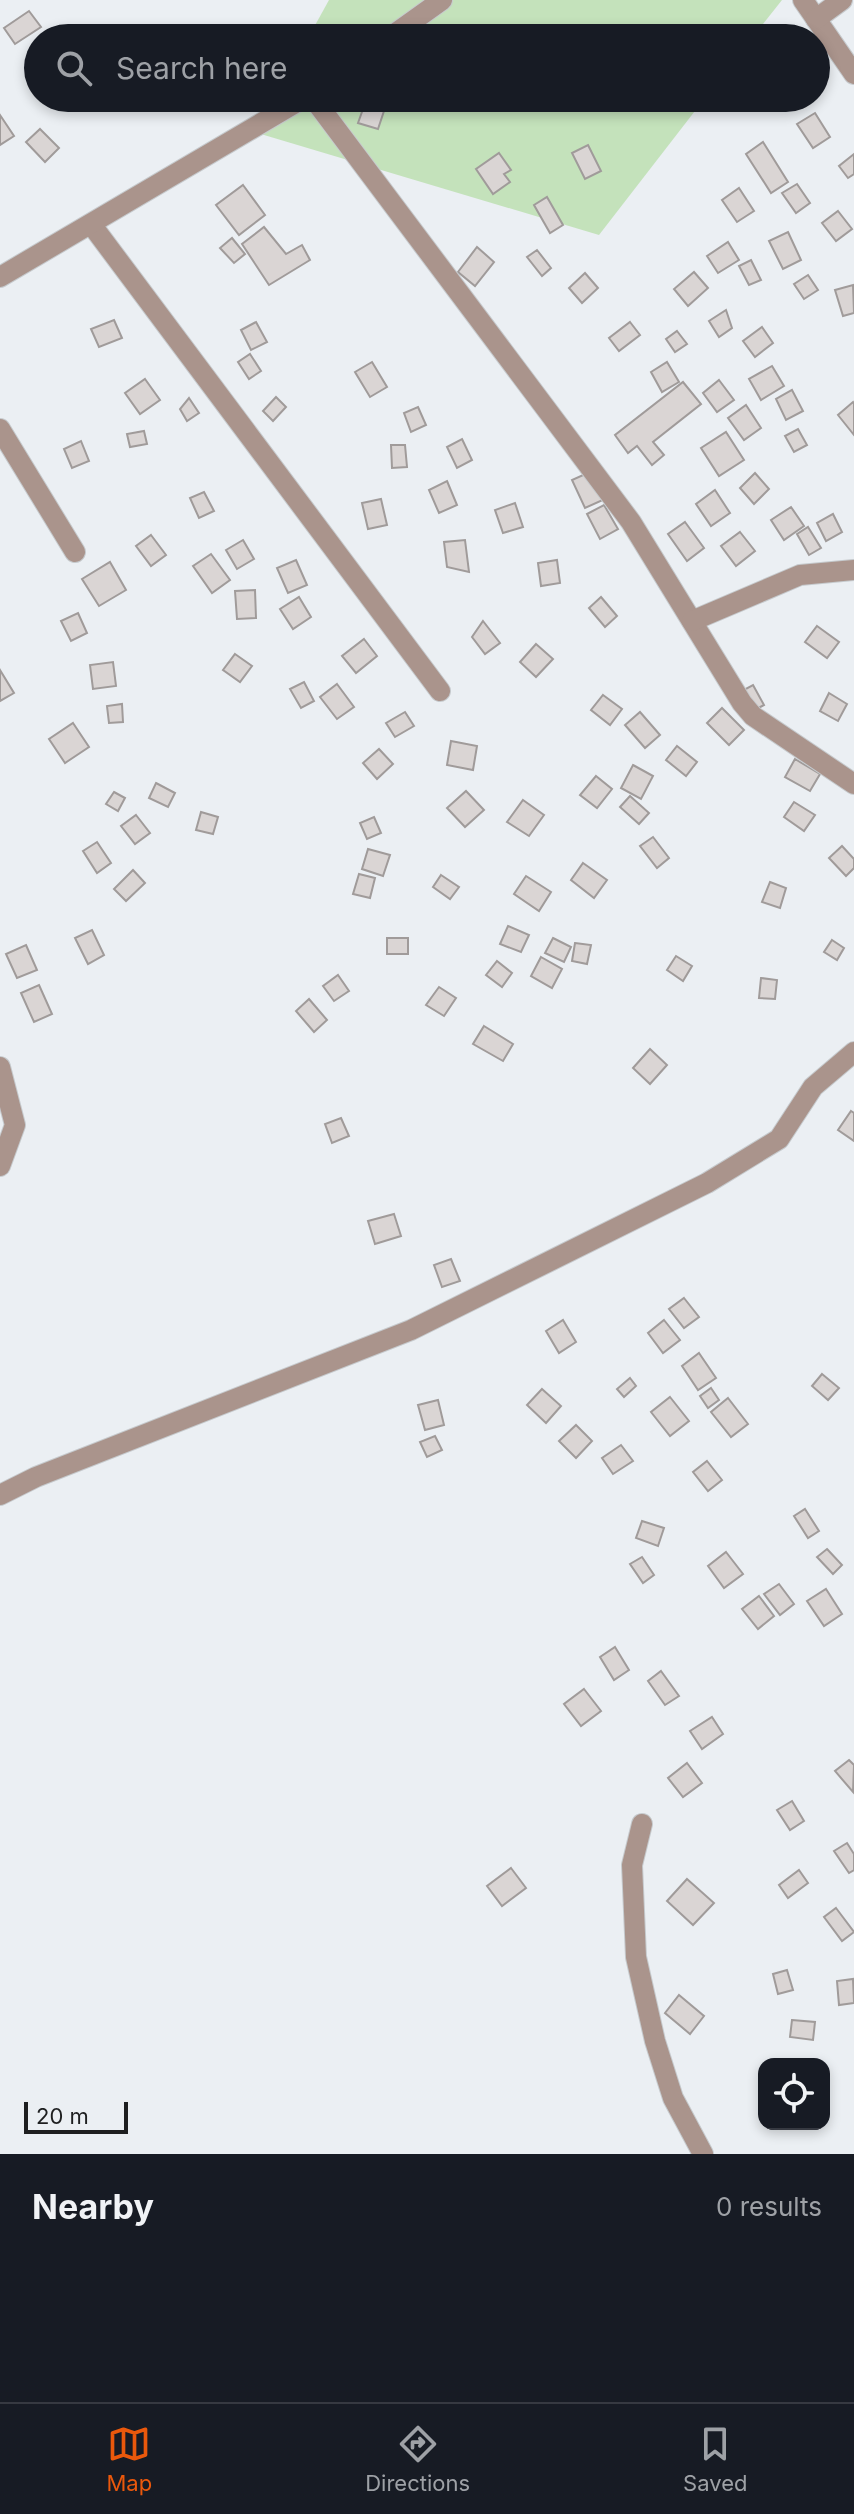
<!DOCTYPE html>
<html lang="en">
<head>
<meta charset="utf-8">
<style>
  body { margin:0; font-family:Inter,sans-serif; background:#20242c; color:#f1f3f6 }
  .controls { position:absolute; right:24px; bottom:24px; display:grid; overflow:hidden; border-radius:16px; box-shadow:0 4px 12px #0003 }
  .controls button { width:72px; height:72px; display:grid; place-items:center; padding:0; border:0; border-bottom:2px solid #363941; background:#171b24; color:#f1f3f6; font:40px sans-serif }
  .scale { position:absolute; left:24px; bottom:20px; width:104px; box-sizing:border-box; padding-left:8px; border:4px solid #1e1f20; border-top:0; font-size:22px; line-height:28px; white-space:nowrap; color:#1e1f20; -webkit-text-stroke:6px #ebeff3; paint-order:stroke }
  .list { margin:0; padding:0; list-style:none }
  h2 { display:flex; justify-content:space-between; align-items:center; height:104px; margin:0; padding:0 32px; font-size:34px }
  h2 small { font-size:26px; font-weight:400; color:#9ea1a6 }
  .icon { flex:none; width:44px; height:44px; fill:none; stroke:currentColor; stroke-width:2; stroke-linecap:round; stroke-linejoin:round }
  .map { position:relative; flex:none; width:854px; height:2154px; overflow:hidden }
  .search { position:absolute; background:#171b24; box-shadow:0 4px 12px #0003; left:24px; right:24px; top:24px; height:88px; display:flex; align-items:center; gap:20px; box-sizing:border-box; padding:0 28px; border-radius:44px; color:#9ea1a6; font-size:30px }
  .sheet { height:248px; background:#171b24 }
  nav { display:flex; justify-content:space-around; align-items:center; box-sizing:border-box; height:112px; border-top:2px solid #363941; background:#171b24; font-size:22px; color:#9ea1a6 }
  nav a { display:grid; justify-items:center; gap:4px }
  nav .on { color:#ea580c }
  .map>svg:first-child { display:block }
</style>
</head>
<body>
<div class="map">
<svg width="854" height="2154" viewBox="0 0 854 2154">
  <rect width="100%" height="100%" fill="#ebeff3"/>
  <g fill="#c4e2bb">
    <polygon points="329,0 782,0 752,38 308,38"/>
    <polygon points="273,98 705,98 599,235 254,132"/>
  </g>
  <g fill="#dad5d4" stroke="#a09b9a" stroke-width="2">
    <polygon points="29,11 41,27 15,44 4,28"/>
    <polygon points="367,98 388,99 378,129 358,123"/>
    <polygon points="815,113 830,137 813,148 797,124"/>
    <polygon points="0,115 14,136 0,145"/>
    <polygon points="40,129 59,148 45,162 26,142"/>
    <polygon points="763,142 788,182 771,193 746,154"/>
    <polygon points="588,145 601,171 585,179 572,153"/>
    <polygon points="499,153 511,170 504,174 510,182 493,194 476,169"/>
    <polygon points="854,154 854,174 848,178 839,166"/>
    <polygon points="797,184 810,203 796,213 782,193"/>
    <polygon points="243,185 265,215 239,235 216,205"/>
    <polygon points="739,188 754,211 737,222 722,200"/>
    <polygon points="547,197 563,225 550,233 534,205"/>
    <polygon points="838,211 852,229 836,241 822,223"/>
    <polygon points="264,227 286,254 302,245 310,260 269,285 242,244"/>
    <polygon points="788,232 801,260 783,269 769,241"/>
    <polygon points="232,238 245,254 234,263 220,248"/>
    <polygon points="728,242 739,260 718,273 707,256"/>
    <polygon points="477,247 494,262 475,286 458,272"/>
    <polygon points="537,250 551,268 542,276 527,257"/>
    <polygon points="751,260 761,280 749,285 739,266"/>
    <polygon points="694,272 708,288 688,306 674,289"/>
    <polygon points="585,273 598,288 582,303 569,288"/>
    <polygon points="808,275 818,290 804,299 794,284"/>
    <polygon points="853,285 854,313 843,316 835,290"/>
    <polygon points="726,310 732,328 719,337 709,321"/>
    <polygon points="114,320 122,338 99,347 91,329"/>
    <polygon points="256,322 267,342 251,350 241,330"/>
    <polygon points="630,322 640,335 619,351 609,338"/>
    <polygon points="762,327 773,343 755,357 743,341"/>
    <polygon points="677,331 687,344 675,352 666,339"/>
    <polygon points="250,354 261,371 249,379 238,362"/>
    <polygon points="372,362 387,387 370,397 355,372"/>
    <polygon points="667,362 679,382 662,392 651,372"/>
    <polygon points="772,366 784,386 761,400 749,379"/>
    <polygon points="145,379 160,400 140,414 125,393"/>
    <polygon points="719,380 734,400 717,412 703,393"/>
    <polygon points="683,382 701,404 653,442 664,455 652,465 637,446 628,453 615,435"/>
    <polygon points="792,390 803,411 786,420 776,399"/>
    <polygon points="276,397 286,407 273,421 263,411"/>
    <polygon points="189,398 199,413 187,421 180,409"/>
    <polygon points="853,402 854,404 854,435 838,415"/>
    <polygon points="746,405 761,428 744,440 728,418"/>
    <polygon points="418,407 426,425 411,432 404,413"/>
    <polygon points="798,429 807,445 794,452 785,436"/>
    <polygon points="144,431 147,444 130,447 127,434"/>
    <polygon points="726,432 744,460 719,476 701,448"/>
    <polygon points="462,439 472,460 457,468 447,447"/>
    <polygon points="81,441 89,461 72,468 64,449"/>
    <polygon points="391,445 405,445 407,467 392,468"/>
    <polygon points="592,471 605,499 585,508 572,480"/>
    <polygon points="755,473 769,489 754,504 740,488"/>
    <polygon points="447,481 457,505 439,513 429,490"/>
    <polygon points="715,490 730,513 711,526 696,504"/>
    <polygon points="204,492 214,511 199,518 190,498"/>
    <polygon points="381,499 387,525 368,529 362,503"/>
    <polygon points="515,503 523,527 503,533 495,510"/>
    <polygon points="604,505 618,529 600,539 587,514"/>
    <polygon points="791,507 804,526 784,540 771,520"/>
    <polygon points="833,514 842,532 826,541 817,523"/>
    <polygon points="685,522 704,548 687,561 668,534"/>
    <polygon points="808,527 821,548 809,555 797,534"/>
    <polygon points="740,532 755,551 736,566 721,546"/>
    <polygon points="151,535 166,555 151,566 136,546"/>
    <polygon points="243,540 254,559 237,569 226,550"/>
    <polygon points="465,540 469,572 447,567 444,542"/>
    <polygon points="211,554 230,580 212,593 193,566"/>
    <polygon points="296,560 307,585 288,593 277,568"/>
    <polygon points="557,560 560,583 541,586 538,563"/>
    <polygon points="110,562 126,590 99,606 82,579"/>
    <polygon points="255,590 256,618 237,619 235,591"/>
    <polygon points="299,597 311,617 293,629 280,609"/>
    <polygon points="601,597 617,616 605,627 589,608"/>
    <polygon points="78,613 87,633 71,641 61,621"/>
    <polygon points="483,621 500,643 485,654 472,637"/>
    <polygon points="817,626 839,642 827,658 805,642"/>
    <polygon points="364,639 377,656 356,673 342,656"/>
    <polygon points="536,644 553,659 536,677 520,662"/>
    <polygon points="235,654 252,666 240,682 223,670"/>
    <polygon points="113,662 116,686 93,689 90,665"/>
    <polygon points="0,670 14,693 0,701"/>
    <polygon points="304,682 314,701 301,708 290,689"/>
    <polygon points="337,684 354,707 337,719 320,697"/>
    <polygon points="753,685 764,705 753,711 742,691"/>
    <polygon points="829,693 847,704 838,721 820,711"/>
    <polygon points="603,695 622,709 610,725 591,710"/>
    <polygon points="122,704 123,722 109,723 107,706"/>
    <polygon points="722,708 744,730 729,745 707,723"/>
    <polygon points="405,712 414,726 395,737 386,723"/>
    <polygon points="640,712 660,735 645,748 625,725"/>
    <polygon points="73,723 89,747 65,763 49,739"/>
    <polygon points="451,741 477,746 473,770 447,765"/>
    <polygon points="677,746 697,762 686,776 666,760"/>
    <polygon points="379,749 393,764 377,779 363,763"/>
    <polygon points="795,759 820,774 810,791 785,777"/>
    <polygon points="633,765 653,776 641,799 621,788"/>
    <polygon points="596,776 612,789 597,808 580,795"/>
    <polygon points="156,783 175,793 168,807 149,798"/>
    <polygon points="466,791 484,810 465,827 447,808"/>
    <polygon points="114,792 125,798 118,811 106,804"/>
    <polygon points="630,796 649,813 639,824 620,807"/>
    <polygon points="523,800 544,815 529,836 507,822"/>
    <polygon points="794,802 815,815 804,831 784,817"/>
    <polygon points="201,812 218,817 213,834 196,830"/>
    <polygon points="136,815 150,833 135,844 121,826"/>
    <polygon points="374,817 381,833 367,839 360,823"/>
    <polygon points="653,837 669,858 657,868 640,846"/>
    <polygon points="97,842 111,863 97,873 83,851"/>
    <polygon points="842,846 854,859 854,868 846,876 829,858"/>
    <polygon points="368,849 390,855 383,876 362,869"/>
    <polygon points="583,863 607,880 594,898 571,880"/>
    <polygon points="133,870 145,883 126,901 114,889"/>
    <polygon points="359,874 375,878 370,898 353,894"/>
    <polygon points="441,875 459,887 450,899 433,887"/>
    <polygon points="526,876 551,892 539,911 514,894"/>
    <polygon points="770,882 786,888 780,908 762,902"/>
    <polygon points="508,926 529,935 521,952 500,944"/>
    <polygon points="92,930 104,955 88,964 75,938"/>
    <rect x="387" y="938" width="21" height="16"/>
    <polygon points="553,938 571,947 564,962 545,953"/>
    <polygon points="832,940 844,948 837,960 824,952"/>
    <polygon points="575,943 591,945 587,964 572,961"/>
    <polygon points="26,945 37,970 17,978 6,954"/>
    <polygon points="676,956 692,966 683,981 667,970"/>
    <polygon points="541,957 562,969 552,988 531,976"/>
    <polygon points="497,961 512,973 502,987 486,975"/>
    <polygon points="338,975 349,991 334,1001 323,986"/>
    <polygon points="761,978 777,980 775,999 759,998"/>
    <polygon points="39,985 52,1014 34,1022 21,993"/>
    <polygon points="439,987 456,998 444,1016 426,1005"/>
    <polygon points="309,999 327,1020 314,1032 296,1011"/>
    <polygon points="484,1026 513,1044 503,1061 473,1044"/>
    <polygon points="650,1049 667,1065 650,1084 633,1068"/>
    <polygon points="851,1111 854,1113 854,1141 838,1130"/>
    <polygon points="341,1118 349,1136 332,1143 325,1124"/>
    <polygon points="394,1214 401,1236 375,1244 368,1221"/>
    <polygon points="451,1259 460,1281 442,1287 434,1265"/>
    <polygon points="684,1298 699,1317 684,1328 669,1309"/>
    <polygon points="563,1320 576,1342 559,1353 546,1331"/>
    <polygon points="664,1320 680,1340 663,1353 648,1333"/>
    <polygon points="699,1353 716,1378 698,1390 682,1366"/>
    <polygon points="822,1374 839,1388 828,1400 812,1386"/>
    <polygon points="630,1378 636,1386 624,1397 617,1389"/>
    <polygon points="711,1388 719,1400 708,1408 700,1396"/>
    <polygon points="542,1389 561,1406 546,1423 527,1405"/>
    <polygon points="670,1397 689,1421 670,1436 651,1412"/>
    <polygon points="728,1398 748,1424 731,1437 711,1412"/>
    <polygon points="438,1400 444,1425 425,1430 418,1405"/>
    <polygon points="576,1425 592,1441 576,1458 559,1441"/>
    <polygon points="435,1436 442,1450 427,1457 420,1442"/>
    <polygon points="621,1445 633,1461 613,1474 602,1458"/>
    <polygon points="707,1461 722,1480 708,1491 693,1472"/>
    <polygon points="805,1509 819,1531 808,1538 794,1516"/>
    <polygon points="642,1521 664,1528 658,1546 636,1538"/>
    <polygon points="827,1549 842,1565 833,1574 817,1557"/>
    <polygon points="726,1552 743,1574 724,1588 708,1566"/>
    <polygon points="642,1557 654,1575 643,1583 630,1564"/>
    <polygon points="779,1584 794,1604 780,1615 764,1594"/>
    <polygon points="826,1589 842,1614 824,1626 807,1601"/>
    <polygon points="759,1596 774,1616 758,1629 742,1609"/>
    <polygon points="615,1647 629,1670 614,1680 600,1657"/>
    <polygon points="661,1671 679,1696 665,1705 648,1681"/>
    <polygon points="584,1689 601,1711 581,1726 564,1704"/>
    <polygon points="712,1717 723,1734 702,1749 690,1731"/>
    <polygon points="849,1760 854,1765 853,1792 835,1771"/>
    <polygon points="687,1763 702,1783 683,1797 668,1778"/>
    <polygon points="792,1801 804,1821 790,1830 777,1810"/>
    <polygon points="847,1843 854,1854 854,1870 849,1873 834,1851"/>
    <polygon points="511,1868 526,1888 502,1906 487,1886"/>
    <polygon points="799,1870 808,1883 788,1898 779,1885"/>
    <polygon points="687,1879 714,1903 693,1925 667,1901"/>
    <polygon points="836,1908 854,1932 842,1941 824,1917"/>
    <polygon points="787,1970 793,1990 778,1994 773,1974"/>
    <polygon points="853,1979 854,2003 839,2005 837,1981"/>
    <polygon points="679,1995 704,2016 690,2034 665,2013"/>
    <polygon points="792,2020 815,2022 813,2040 790,2037"/>
  </g>
  <g fill="none" stroke-linecap="round" stroke-linejoin="round">
    <g stroke="#c6cacd" stroke-width="22">
      <g id="minor">
        <polyline points="803,0 854,74"/>
        <polyline points="816,19 842,0"/>
        <polyline points="389,38 442,0"/>
        <polyline points="313,98 631,522 742,703 753,716 854,784"/>
        <polyline points="91,224 440,691"/>
        <polyline points="0,277 304,98"/>
        <polyline points="0,429 75,552"/>
        <polyline points="692,621 800,575 854,570"/>
        <polyline points="0,1067 15,1125 0,1166"/>
        <polyline points="0,1495 36,1477 411,1330 707,1183 779,1139 813,1087 854,1052"/>
        <polyline points="642,1824 632,1865 636,1957 655,2041 673,2098 703,2154"/>
      </g>
    </g>
    <use href="#minor" stroke="#aa948c" stroke-width="20"/>
  </g>
</svg>
<div class="controls">
<button><svg class="icon" aria-label="locate" viewBox="0 0 24 24"><circle cx="12" cy="12" r="6"/><path d="M12 2v4M12 18v4M2 12h4M18 12h4"/></svg></button>
</div>
<div class="scale">20 m</div>
<div class="search"><svg class="icon" aria-label="search" viewBox="0 0 24 24"><circle cx="10" cy="10" r="6"/><path d="M15 15l6 6"/></svg>Search here</div>
</div>
<section class="sheet">
<h2>Nearby<small>0 results</small></h2>
<ul class="list">
</ul>
</section>
<nav>
<a class="on"><svg class="icon" aria-label="map" viewBox="0 0 24 24"><path d="M3 6l6-2 6 2 6-2v14l-6 2-6-2-6 2zM9 4v14M15 6v14"/></svg>Map</a>
<a><svg class="icon" aria-label="directions" viewBox="0 0 24 24"><path d="M12 3l9 9-9 9-9-9zM9 14v-3h6M13 9l2 2-2 2"/></svg>Directions</a>
<a><svg class="icon" aria-label="saved" viewBox="0 0 24 24"><path d="M7 4h10v16l-5-4-5 4z"/></svg>Saved</a>
</nav>
</body>
</html>
